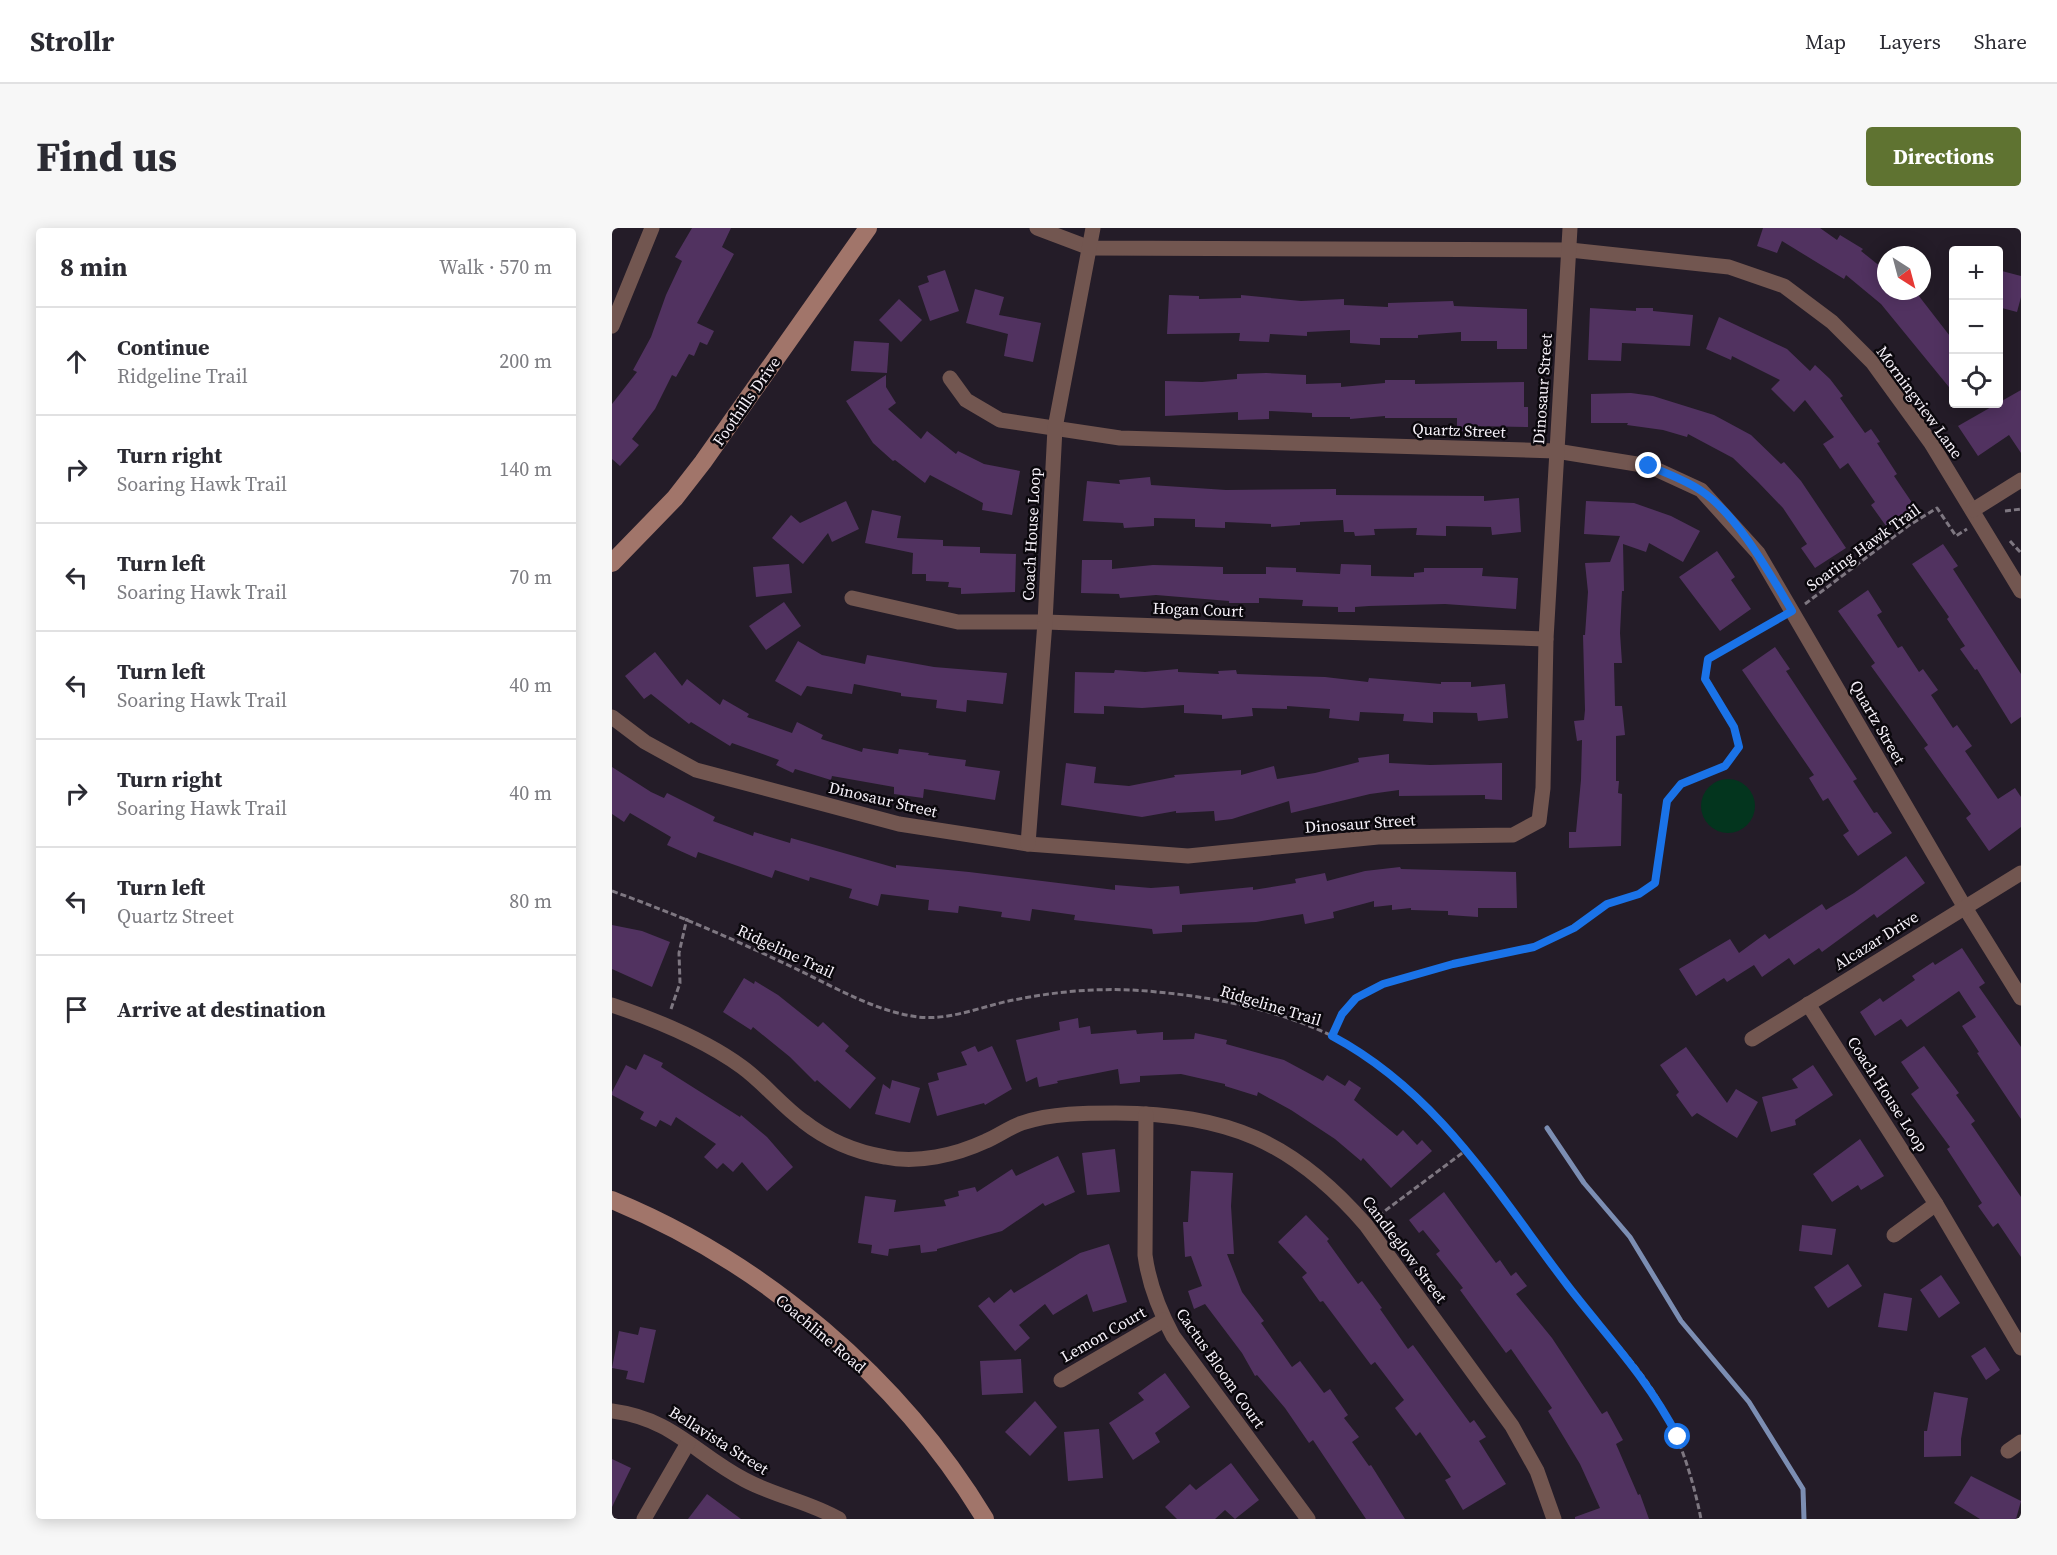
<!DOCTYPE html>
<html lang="en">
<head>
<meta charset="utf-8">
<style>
  body { margin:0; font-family:"Source Serif 4",serif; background:#f7f7f7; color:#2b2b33 }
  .controls { position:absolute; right:18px; top:18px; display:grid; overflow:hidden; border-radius:6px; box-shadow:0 3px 15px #0003 }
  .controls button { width:54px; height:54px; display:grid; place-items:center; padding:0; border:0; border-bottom:2px solid #e1e1e2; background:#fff; color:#2b2b33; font:30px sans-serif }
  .compass { position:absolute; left:1265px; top:18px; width:54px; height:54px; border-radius:50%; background:#fff; box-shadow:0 3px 15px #0003; rotate:144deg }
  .stop { position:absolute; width:18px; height:18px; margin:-14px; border:4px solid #1a73e8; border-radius:50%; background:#fff }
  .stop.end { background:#1a73e8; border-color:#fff; box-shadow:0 2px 6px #0008 }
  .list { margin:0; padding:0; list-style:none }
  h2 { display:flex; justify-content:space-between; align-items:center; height:78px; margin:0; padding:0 24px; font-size:26px }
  h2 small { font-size:20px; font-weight:400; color:#7c7c81 }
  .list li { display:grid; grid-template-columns:39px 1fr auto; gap:18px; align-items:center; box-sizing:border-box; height:108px; padding:0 24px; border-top:2px solid #e1e1e2 }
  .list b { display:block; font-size:22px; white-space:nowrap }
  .list p { margin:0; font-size:20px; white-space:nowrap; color:#7c7c81 }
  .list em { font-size:20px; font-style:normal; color:#7c7c81 }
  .icon { flex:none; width:33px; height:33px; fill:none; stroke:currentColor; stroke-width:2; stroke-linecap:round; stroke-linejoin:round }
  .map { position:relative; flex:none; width:1409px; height:1291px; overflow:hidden; border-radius:6px }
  header { display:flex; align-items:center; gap:36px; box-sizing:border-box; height:84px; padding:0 30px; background:#fff; border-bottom:2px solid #e1e1e2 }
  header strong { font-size:28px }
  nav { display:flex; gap:33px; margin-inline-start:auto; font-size:21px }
  .intro { display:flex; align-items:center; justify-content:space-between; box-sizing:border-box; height:144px; padding:0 36px }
  h1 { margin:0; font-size:42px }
  .button { padding:15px 27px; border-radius:6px; background:#5f7331; color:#fff; font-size:21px; font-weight:700 }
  main { display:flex; gap:36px; padding:0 36px }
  aside { flex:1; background:#fff; border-radius:6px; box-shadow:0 3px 15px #0003 }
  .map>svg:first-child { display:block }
</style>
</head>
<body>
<header>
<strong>Strollr</strong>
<nav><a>Map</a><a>Layers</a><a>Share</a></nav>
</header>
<div class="intro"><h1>Find us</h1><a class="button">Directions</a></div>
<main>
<aside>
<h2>8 min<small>Walk · 570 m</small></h2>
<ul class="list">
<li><svg class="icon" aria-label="ahead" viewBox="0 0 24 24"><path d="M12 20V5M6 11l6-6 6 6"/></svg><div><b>Continue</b><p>Ridgeline Trail</p></div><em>200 m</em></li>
<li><svg class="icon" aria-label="right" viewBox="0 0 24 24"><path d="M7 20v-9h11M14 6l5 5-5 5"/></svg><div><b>Turn right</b><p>Soaring Hawk Trail</p></div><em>140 m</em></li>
<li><svg class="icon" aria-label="left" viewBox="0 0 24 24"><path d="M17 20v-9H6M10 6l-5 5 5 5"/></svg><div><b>Turn left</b><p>Soaring Hawk Trail</p></div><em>70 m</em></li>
<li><svg class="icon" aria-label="left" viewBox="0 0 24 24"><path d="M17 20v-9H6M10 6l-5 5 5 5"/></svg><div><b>Turn left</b><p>Soaring Hawk Trail</p></div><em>40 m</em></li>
<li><svg class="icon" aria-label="right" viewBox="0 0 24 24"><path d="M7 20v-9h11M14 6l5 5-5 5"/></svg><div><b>Turn right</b><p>Soaring Hawk Trail</p></div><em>40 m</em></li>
<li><svg class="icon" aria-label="left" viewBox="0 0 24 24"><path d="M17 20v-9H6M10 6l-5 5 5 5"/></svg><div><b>Turn left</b><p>Quartz Street</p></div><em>80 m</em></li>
<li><svg class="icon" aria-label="arrive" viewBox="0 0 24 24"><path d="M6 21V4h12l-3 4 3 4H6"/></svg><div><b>Arrive at destination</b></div></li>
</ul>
</aside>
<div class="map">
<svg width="1409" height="1291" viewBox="0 0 1409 1291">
  <rect width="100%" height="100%" fill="#241c28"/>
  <circle fill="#03351e" cx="1116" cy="578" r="27"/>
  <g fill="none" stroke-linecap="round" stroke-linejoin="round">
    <polyline stroke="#7c8eb3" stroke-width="5" points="935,900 972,955 1018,1009 1069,1093 1137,1174 1191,1261 1192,1291"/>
  </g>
  <g fill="#513260">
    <polygon points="80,0 119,0 110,19 122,26 85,95 102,103 95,117 88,114 82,128 77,126 64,149 60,147 43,181 20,211 27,217 8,238 0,231 0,176 25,144 21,142 39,109 54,67 70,33 63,29"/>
    <polygon points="1151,0 1208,0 1225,12 1228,7 1251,21 1249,23 1274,43 1274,63 1303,63 1341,112 1341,164 1269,76 1234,47 1232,51 1170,13 1165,25 1145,18"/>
    <polygon points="333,42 347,83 318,93 306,58 317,54 315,48"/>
    <polygon points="1386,42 1409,48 1409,69 1405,84 1386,79"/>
    <polygon points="363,61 392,69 387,87 429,95 421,134 392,128 396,106 354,95"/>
    <polygon points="557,67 587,68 587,71 629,70 629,67 689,73 732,71 732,77 776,79 776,75 841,73 842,78 915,81 915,121 885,121 885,113 849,113 849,104 806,107 806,110 768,110 768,117 738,115 738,102 695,104 695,108 658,106 657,114 627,113 628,105 555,106"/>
    <polygon points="287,71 310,92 289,114 267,92"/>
    <polygon points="978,80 1024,83 1024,80 1041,80 1041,83 1081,87 1078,118 1010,115 1009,133 976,132"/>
    <polygon points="1107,89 1175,121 1198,143 1203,137 1218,151 1231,168 1228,170 1253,205 1259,201 1268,214 1265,215 1285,246 1282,248 1303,279 1274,298 1259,277 1263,274 1236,235 1228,241 1211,216 1222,209 1193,172 1182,184 1159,161 1168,152 1120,128 1119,132 1094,121"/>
    <polygon points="242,113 277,115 275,145 239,143"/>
    <polygon points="654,145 694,147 694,156 729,155 729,159 773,155 773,152 803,152 803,156 912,154 912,179 916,179 916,199 862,198 862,203 845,203 845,190 773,190 773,188 738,191 738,189 700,189 700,185 657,183 657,191 626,192 626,184 553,188 553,153 590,154 625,151 625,146"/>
    <polygon points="274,147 274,159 284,175 276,181 309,211 315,203 344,226 346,223 372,236 408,243 400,287 370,282 371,275 318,247 313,255 283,232 281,233 261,215 234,173"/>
    <polygon points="1409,162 1409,225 1397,207 1366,228 1346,198"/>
    <polygon points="1019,165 1041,168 1102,187 1139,207 1169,236 1172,234 1189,253 1234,320 1203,340 1189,320 1195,316 1171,280 1146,254 1121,230 1076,206 1075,209 1051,202 1015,197 1016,195 979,195 979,166"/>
    <polygon points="538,249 539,257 614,262 724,261 724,267 872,268 872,273 907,270 909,304 880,307 879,299 834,298 834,308 804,307 805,300 762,301 763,307 743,308 742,304 732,304 731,292 688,294 688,297 659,299 659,296 613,294 613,300 583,299 583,291 542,290 542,298 512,300 511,295 471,293 475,253 508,256 507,252"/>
    <polygon points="234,273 247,301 220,314 216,305 191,336 160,310 179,287 188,295"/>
    <polygon points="974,273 1022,275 1059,288 1088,303 1071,334 1037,315 1034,324 1011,316 1012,363 1010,363 1008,405 1010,435 1002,435 1003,478 1010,478 1013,507 1004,508 1004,553 1007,553 1006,565 1010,566 1009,618 957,620 957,604 964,604 969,552 970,512 965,513 962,493 972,492 973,482 971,407 973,407 976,364 973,335 998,334 1008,308 972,306"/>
    <polygon points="260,282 289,288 285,310 331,312 331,318 368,319 368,325 404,326 403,364 349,366 349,360 336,359 337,354 314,353 314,346 300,346 301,325 253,315"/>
    <polygon points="1331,316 1346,338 1341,341 1409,446 1409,489 1399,496 1365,441 1363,442 1348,421 1353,418 1335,391 1337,389 1300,336"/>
    <polygon points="1105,323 1123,349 1119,352 1139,381 1108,403 1067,349"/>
    <polygon points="470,332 500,332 500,341 541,337 581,338 611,339 611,346 654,346 654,339 684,340 684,344 728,346 729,336 759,337 759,348 802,349 802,345 812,344 812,340 871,340 870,348 906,350 904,381 833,376 757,378 743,379 743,384 726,384 726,379 690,378 691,372 647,370 647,375 617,375 617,373 544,367 508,370 507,366 469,365"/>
    <polygon points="177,336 180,365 144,369 141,339"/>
    <polygon points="1256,362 1270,384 1265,387 1286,420 1290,418 1307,444 1311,441 1326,462 1319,467 1341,500 1345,497 1360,518 1353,523 1386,571 1403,560 1409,569 1409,599 1377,623 1354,590 1359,586 1312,520 1316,517 1259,438 1263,435 1226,383"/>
    <polygon points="172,374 189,398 154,422 137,398"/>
    <polygon points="186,413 210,427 253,436 255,427 322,439 395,445 391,476 355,472 354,484 324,480 325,472 289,468 289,465 242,456 240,466 195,458 189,468 163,453"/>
    <polygon points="1163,419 1178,441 1174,443 1245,551 1241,553 1262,585 1265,584 1280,605 1246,628 1231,607 1237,603 1216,570 1211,573 1197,550 1202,547 1130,442"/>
    <polygon points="43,424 70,458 75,451 108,477 111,471 137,486 135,489 180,505 185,494 211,507 209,511 250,524 251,520 286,526 287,521 317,525 316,527 354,532 353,538 388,543 383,572 312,561 311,570 282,566 282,559 220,548 219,552 183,541 181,545 164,537 167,532 120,515 118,518 79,494 77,496 39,466 32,471 13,448"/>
    <polygon points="566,441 566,444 607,446 606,443 624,442 625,446 713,449 756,454 757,450 829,456 829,454 859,454 859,459 893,456 896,490 866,493 865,485 821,484 821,495 791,493 792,486 748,484 747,493 717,490 718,481 675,478 675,481 640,480 641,488 610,491 610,487 572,485 572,477 530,480 492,478 492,486 462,485 463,444 502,445 503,442 533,444"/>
    <polygon points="777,526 777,535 818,537 890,535 890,572 873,571 873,567 787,568 787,562 758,566 679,585 677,573 620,591 603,593 602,583 564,585 564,583 530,589 449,577 454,535 484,539 482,555 517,558 563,549 562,547 629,542 629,547 662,538 665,551 703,545 747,534 746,530"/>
    <polygon points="0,539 39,564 52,570 55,565 103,589 101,593 141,608 142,604 178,615 179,610 284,640 284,637 357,644 503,662 503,657 539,660 567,658 568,666 641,659 641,662 684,655 683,651 713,645 715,653 753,643 788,639 789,641 904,644 905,680 866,680 866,689 836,687 836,683 799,682 799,680 780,682 780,677 762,679 762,673 721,684 722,690 693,696 691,686 644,694 570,697 570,704 541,706 540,701 462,692 463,687 420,681 418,693 389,689 390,684 347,678 346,685 316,682 317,672 269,666 266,678 237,670 240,661 198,649 197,653 163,642 160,650 86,624 84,630 55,617 59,609 18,585 12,594 0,586"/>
    <polygon points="1294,628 1313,655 1265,690 1262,686 1210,724 1207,720 1182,737 1177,730 1150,749 1142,737 1115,754 1112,750 1084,768 1067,741 1118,711 1127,725 1153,706 1157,711 1210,676 1214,682 1242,665"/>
    <polygon points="0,697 30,703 58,714 40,759 0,741"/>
    <polygon points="1350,720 1373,755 1367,759 1409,819 1409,891 1365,825 1367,824 1350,798 1364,789 1347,763 1295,799 1289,791 1263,808 1248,784 1268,770 1271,774 1303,752 1300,748 1321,734 1323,737"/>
    <polygon points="132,750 142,756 143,753 166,767 206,799 211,794 237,818 233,823 264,850 238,881 205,852 203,854 178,829 141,799 139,802 111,784"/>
    <polygon points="466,790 467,800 478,798 479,806 524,802 525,806 551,804 551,812 582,811 583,805 615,812 614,816 672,832 711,853 715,847 733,858 737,852 749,860 742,872 785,908 791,902 805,917 810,912 820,923 779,960 751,930 749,933 723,911 679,882 646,864 645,868 613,858 613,856 569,846 528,848 528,854 508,856 506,841 445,853 446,855 427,859 425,849 414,854 404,812 448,802 447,794"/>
    <polygon points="363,818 366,824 380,818 400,861 373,877 372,875 325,888 316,855 327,852 325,845 355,837 349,824"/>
    <polygon points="1312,818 1347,865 1344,867 1363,893 1359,896 1409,969 1409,1029 1386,995 1381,999 1366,978 1370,975 1335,921 1338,919 1299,866 1307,860 1289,834"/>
    <polygon points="1074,819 1115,875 1124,861 1146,874 1125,910 1085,885 1080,889 1064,867 1067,864 1048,837"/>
    <polygon points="32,826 51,835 49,839 128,889 129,887 155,909 181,939 155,963 130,934 121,944 111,935 105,941 92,929 104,916 64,889 59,898 48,892 44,899 28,891 32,884 0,867 0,864 14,837 24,842"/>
    <polygon points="1201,837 1221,867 1183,892 1184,897 1159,904 1150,869 1186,860 1180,851"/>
    <polygon points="280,852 308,860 298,895 263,886 271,856 278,861"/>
    <polygon points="1248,911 1272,948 1249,962 1246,957 1220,974 1201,946"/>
    <polygon points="503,921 508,964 475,967 470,925"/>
    <polygon points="446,928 463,964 433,978 431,975 390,1003 325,1021 325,1023 309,1025 308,1017 277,1021 276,1028 259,1025 260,1017 246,1015 253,968 284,972 282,984 334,978 332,972 347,968 346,963 363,959 365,964 400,941 404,948"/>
    <polygon points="579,943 621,945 619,978 622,1026 615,1026 630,1064 652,1093 649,1095 680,1139 688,1133 712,1165 718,1161 736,1187 732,1190 747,1209 740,1214 757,1238 759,1237 793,1291 754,1291 701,1212 697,1215 673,1180 645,1147 643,1148 630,1125 593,1076 582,1081 576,1063 590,1058 579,1028 573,1029 571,994 576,994"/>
    <polygon points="832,964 884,1035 888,1032 899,1048 904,1044 915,1058 904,1066 940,1110 990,1186 995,1183 1011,1212 1004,1216 1026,1267 1028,1266 1037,1291 963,1291 963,1289 988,1280 968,1236 936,1183 940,1180 899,1121 894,1125 848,1062 851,1060 824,1026 828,1023 811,1002 807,1005 797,992"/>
    <polygon points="694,987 717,1011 715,1013 746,1056 750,1053 770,1080 768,1081 796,1121 801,1117 858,1195 862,1192 874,1209 867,1213 894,1256 851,1282 833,1252 839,1249 808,1204 804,1208 783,1180 792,1172 763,1134 759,1137 711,1073 708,1074 690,1049 695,1045 666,1014"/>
    <polygon points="1190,997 1224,1001 1220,1027 1187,1023"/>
    <polygon points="497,1016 515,1074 481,1084 475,1066 441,1087 433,1076 407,1097 418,1110 403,1123 366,1078 377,1069 382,1075 399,1061 402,1065 468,1025"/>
    <polygon points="1236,1036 1250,1058 1216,1080 1202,1059"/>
    <polygon points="1329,1047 1348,1075 1327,1090 1308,1062"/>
    <polygon points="1272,1065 1300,1070 1295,1103 1266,1099"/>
    <polygon points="28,1099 44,1102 32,1155 14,1151 16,1143 0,1140 7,1103 26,1107"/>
    <polygon points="1373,1119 1388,1142 1374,1152 1359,1128"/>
    <polygon points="409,1131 411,1165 370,1167 368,1133"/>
    <polygon points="553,1145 578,1179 543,1205 548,1214 521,1232 497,1195 532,1172 526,1165"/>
    <polygon points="1322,1164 1356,1170 1349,1211 1349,1228 1312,1229 1312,1203 1315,1203"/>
    <polygon points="423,1173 445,1199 418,1228 393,1204"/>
    <polygon points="487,1201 491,1250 456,1253 452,1204"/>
    <polygon points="0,1231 19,1240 0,1279"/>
    <polygon points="619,1235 647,1272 623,1291 613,1282 603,1291 565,1291 553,1279 578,1256 584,1262"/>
    <polygon points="1359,1248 1409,1273 1404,1291 1368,1291 1342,1275"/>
    <polygon points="95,1266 129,1291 76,1291"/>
  </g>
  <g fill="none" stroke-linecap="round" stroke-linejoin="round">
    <g stroke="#7e7781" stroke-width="3" stroke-dasharray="6 3" stroke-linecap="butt">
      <polyline points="1393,283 1409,281"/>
      <polyline points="1398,313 1409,325"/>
      <polyline points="1193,376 1296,298 1325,280 1344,308 1355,301"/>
      <path d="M0 663C61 685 119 710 178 738 219 757 261 783 306 789 340 793 375 776 407 771 453 762 499 759 545 764 612 770 685 786 743 820 837 876 892 977 958 1061 988 1098 1024 1133 1048 1174 1068 1211 1081 1250 1089 1291"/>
      <polyline points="59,781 68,755 67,725 75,690"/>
      <polyline points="720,808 730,786 744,770 771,756 841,736 922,719 962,700 995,676 1027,666 1043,655 1055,573 1069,556 1113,538 1127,519 1122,499 1093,451 1097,431 1166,391"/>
      <polyline points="766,988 853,923"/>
    </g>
    <g stroke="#725650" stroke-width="15">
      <polyline points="425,0 478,20 958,22 1117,39 1172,58 1220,94 1261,135 1319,215 1409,363"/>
      <polyline points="0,98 40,0"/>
      <polyline points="338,150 354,172 388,192 508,210 944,223 1037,238 1089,262 1146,325 1352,678 1409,770"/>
      <polyline points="1361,282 1409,252"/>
      <polyline points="240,370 346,394 433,394 934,411"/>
      <polyline points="0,489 33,514 84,542 287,596 416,616 576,628 766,609 901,607 927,593 931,560 934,411 958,0"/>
      <polyline points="416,616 433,394 443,200 481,0"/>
      <polyline points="1196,776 1324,976 1409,1120"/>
      <path d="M0 777C44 792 92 811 130 839 152 855 169 877 191 893 215 912 243 924 273 929 305 936 344 927 374 913 386 908 398 899 410 895 440 885 474 885 504 885 616 886 681 913 754 997L900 1198 925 1243 942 1291"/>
      <polyline points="1140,811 1409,645"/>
      <path d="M534 886 533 1027C537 1057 547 1082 561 1108L696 1291"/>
      <polyline points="1282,1007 1324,976"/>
      <polyline points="449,1152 552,1092"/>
      <path d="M0 1183C61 1191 82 1225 133 1252 163 1268 198 1274 227 1291"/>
      <polyline points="1396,1223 1409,1214"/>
      <polyline points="32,1291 76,1215"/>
    </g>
    <g stroke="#a1756a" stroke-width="18">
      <polyline points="0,335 63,270 91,234 256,0"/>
      <path d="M0 972C151 1034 288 1150 373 1291"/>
    </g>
  </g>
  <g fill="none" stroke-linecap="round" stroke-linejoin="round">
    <path stroke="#1a73e8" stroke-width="8" d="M1037 238C1054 245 1073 252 1088 262 1125 286 1158 346 1180 383L1096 431 1093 451 1122 499 1127 519 1113 538 1069 556 1055 573 1043 655 1027 666 995 676 962 700 922 719 841 736 771 756 744 770 730 786 720 808C827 865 885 965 956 1058 997 1111 1034 1148 1066 1209"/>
  </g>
  <g text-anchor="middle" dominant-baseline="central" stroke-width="5" stroke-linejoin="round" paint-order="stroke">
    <g font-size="16" fill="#f6f1f9" stroke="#0b080d">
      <text transform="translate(930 161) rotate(-86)">Dinosaur Street</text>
      <text transform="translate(134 173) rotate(-55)">Foothills Drive</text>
      <text transform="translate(1308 174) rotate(54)">Morningview Lane</text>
      <text transform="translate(847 202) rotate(2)">Quartz Street</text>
      <text transform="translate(419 306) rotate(-87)">Coach House Loop</text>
      <text transform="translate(1251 319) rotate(-36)">Soaring Hawk Trail</text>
      <text transform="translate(586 381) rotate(2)">Hogan Court</text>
      <text transform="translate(1266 494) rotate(60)">Quartz Street</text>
      <text transform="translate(271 571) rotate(13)">Dinosaur Street</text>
      <text transform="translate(748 595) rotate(-4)">Dinosaur Street</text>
      <text transform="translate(1264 712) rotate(-32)">Alcazar Drive</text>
      <text transform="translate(174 723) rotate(25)">Ridgeline Trail</text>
      <text transform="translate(659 777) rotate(17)">Ridgeline Trail</text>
      <text transform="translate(1276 866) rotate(57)">Coach House Loop</text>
      <text transform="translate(793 1021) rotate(53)">Candleglow Street</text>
      <text transform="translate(209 1105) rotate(40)">Coachline Road</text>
      <text transform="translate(491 1106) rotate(-30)">Lemon Court</text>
      <text transform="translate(609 1140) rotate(55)">Cactus Bloom Court</text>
      <text transform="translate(107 1212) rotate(32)">Bellavista Street</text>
    </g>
  </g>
</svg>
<div class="controls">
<button>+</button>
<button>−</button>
<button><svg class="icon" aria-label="locate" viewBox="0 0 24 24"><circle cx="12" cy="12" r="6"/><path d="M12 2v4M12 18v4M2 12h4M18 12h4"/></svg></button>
</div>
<svg class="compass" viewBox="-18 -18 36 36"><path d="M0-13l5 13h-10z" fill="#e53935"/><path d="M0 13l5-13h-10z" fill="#7c7c81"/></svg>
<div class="stop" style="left:1066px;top:1209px"></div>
<div class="stop end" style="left:1037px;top:238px"></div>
</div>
</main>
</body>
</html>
